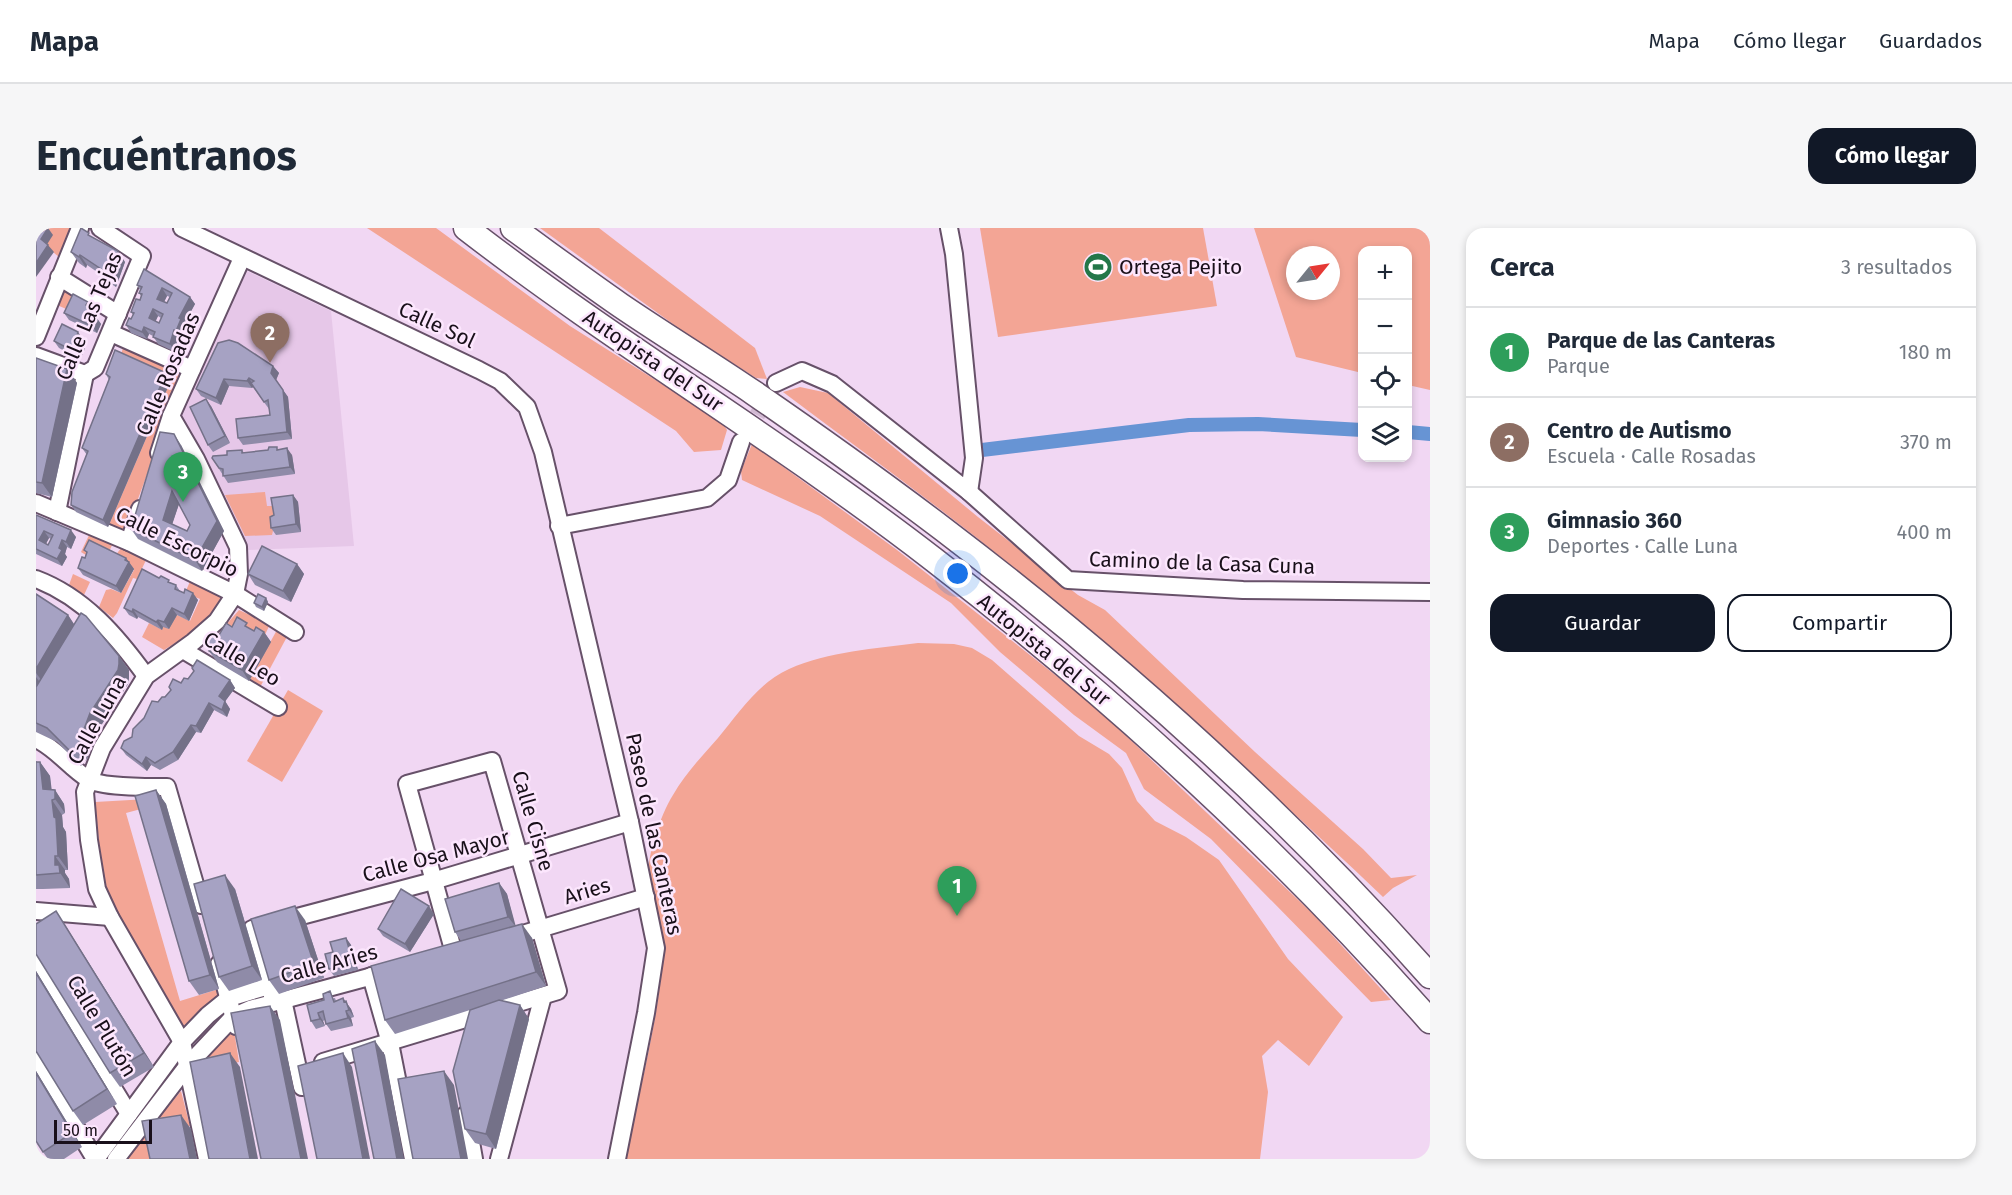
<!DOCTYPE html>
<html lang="es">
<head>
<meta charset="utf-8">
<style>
  body { margin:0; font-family:"Fira Sans",sans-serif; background:#f6f6f7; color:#1f2937 }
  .controls { position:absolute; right:18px; top:18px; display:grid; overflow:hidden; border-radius:12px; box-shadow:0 3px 9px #0003 }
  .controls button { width:54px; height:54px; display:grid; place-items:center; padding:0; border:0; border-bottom:2px solid #e0e1e3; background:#fff; color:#1f2937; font:30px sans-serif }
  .compass { position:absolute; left:1250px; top:18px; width:54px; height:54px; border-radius:50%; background:#fff; box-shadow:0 3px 9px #0003; rotate:60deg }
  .scale { position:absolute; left:18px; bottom:15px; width:98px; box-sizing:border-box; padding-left:6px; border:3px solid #19101a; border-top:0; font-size:16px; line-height:21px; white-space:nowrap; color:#19101a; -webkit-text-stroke:4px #fce6fd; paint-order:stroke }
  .you { position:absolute; left:922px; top:346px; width:21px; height:21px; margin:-15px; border:4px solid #fff; border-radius:50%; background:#1a73e8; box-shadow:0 0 0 9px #1a73e833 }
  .badge { display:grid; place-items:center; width:39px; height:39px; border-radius:50%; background:#111827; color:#fff; font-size:20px; font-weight:700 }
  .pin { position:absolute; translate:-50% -50px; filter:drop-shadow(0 2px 3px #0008) }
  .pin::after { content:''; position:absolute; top:32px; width:21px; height:18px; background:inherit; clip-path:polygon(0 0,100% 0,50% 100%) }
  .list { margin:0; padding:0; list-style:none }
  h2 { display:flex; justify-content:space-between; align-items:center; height:78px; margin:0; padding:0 24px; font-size:26px }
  h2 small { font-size:20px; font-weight:400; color:#747a83 }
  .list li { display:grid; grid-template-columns:39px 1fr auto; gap:18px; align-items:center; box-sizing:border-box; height:90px; padding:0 24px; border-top:2px solid #e0e1e3 }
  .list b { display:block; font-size:22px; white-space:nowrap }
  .list p { margin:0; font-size:20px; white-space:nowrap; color:#747a83 }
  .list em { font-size:20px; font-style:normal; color:#747a83 }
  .actions { display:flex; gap:12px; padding:18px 24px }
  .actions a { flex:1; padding:14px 0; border:2px solid #111827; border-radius:18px; text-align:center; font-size:21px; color:#111827 }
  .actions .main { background:#111827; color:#fff }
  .icon { flex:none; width:33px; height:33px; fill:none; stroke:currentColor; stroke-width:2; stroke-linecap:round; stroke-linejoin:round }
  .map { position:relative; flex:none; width:1394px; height:931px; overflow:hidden; border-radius:18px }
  header { display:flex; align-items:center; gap:36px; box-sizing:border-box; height:84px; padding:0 30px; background:#fff; border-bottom:2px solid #e0e1e3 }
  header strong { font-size:28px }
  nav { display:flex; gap:33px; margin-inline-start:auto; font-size:21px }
  .intro { display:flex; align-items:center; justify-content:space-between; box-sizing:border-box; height:144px; padding:0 36px }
  h1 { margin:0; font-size:42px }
  .button { padding:15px 27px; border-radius:18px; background:#111827; color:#fff; font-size:21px; font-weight:700 }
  main { display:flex; gap:36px; padding:0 36px }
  aside { flex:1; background:#fff; border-radius:18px; box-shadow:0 3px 9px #0003 }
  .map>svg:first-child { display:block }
</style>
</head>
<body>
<header>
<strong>Mapa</strong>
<nav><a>Mapa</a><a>Cómo llegar</a><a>Guardados</a></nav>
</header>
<div class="intro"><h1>Encuéntranos</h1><a class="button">Cómo llegar</a></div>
<main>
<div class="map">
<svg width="1394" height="931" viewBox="0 0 1394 931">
  <rect width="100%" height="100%" fill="#f1d7f3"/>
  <polygon fill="#e6c7e8" points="209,42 295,83 318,318 211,322 143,188"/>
  <g fill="#f3a595" fill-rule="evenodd">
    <polygon points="6,0 37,0 24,30 10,18"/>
    <polygon points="331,0 400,0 534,98 686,194 691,202 685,222 658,224 640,203"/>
    <polygon points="504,0 563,0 719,120 731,151 720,150 648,104"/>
    <polygon points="944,0 1167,0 1181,78 962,109"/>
    <path d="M1218 0H1394V162L1372 157V22H1326V145L1260 129ZM1259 27H1295V63H1259Z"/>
    <polygon points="29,60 60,80 57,86 37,84 21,77"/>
    <polygon points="87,120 148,147 89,306 72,299 135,152 84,129"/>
    <path d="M764 159 792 165 942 289 1042 367 1069 382 1219 524 1327 621 1355 650 1381 647 1357 660 1347 669C1227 555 1104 446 978 340 903 278 824 222 747 164Z"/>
    <polygon points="716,216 861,322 1061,480 1277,686 1355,772 1335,774 1175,611 1108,561 1090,525 1038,487 964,424 915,375 784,288 706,252 705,243"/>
    <polygon points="229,264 231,278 237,278 239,294 236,307 209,308 189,267"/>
    <polygon points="54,305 77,315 72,326 53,329 45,324"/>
    <polygon points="86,319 111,330 101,351 97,350 81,385 77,390 63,379 70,362 75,361 85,365 98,342 78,329"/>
    <polygon points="37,346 54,354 48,367 33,357"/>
    <path d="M155 351 185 366C185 385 144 413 128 422L106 409 113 395 125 401 141 387 154 393 164 371 149 365Z"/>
    <polygon points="203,382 234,396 228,409 193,412 183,405"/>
    <polygon points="242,400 253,405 222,463 213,453"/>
    <path d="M882 415 918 416 936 420 956 432 1043 508 1073 526 1086 540 1101 573 1119 593 1150 609 1183 632 1252 731 1307 789 1273 838 1242 812 1226 828 1232 864 1224 931H589C603 865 621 797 627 730 629 705 613 675 612 649 612 625 624 588 637 567 649 546 666 528 682 510 703 485 722 455 753 441 793 423 839 421 882 415Z"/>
    <polygon points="252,462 287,483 246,554 211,533"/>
    <polygon points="130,570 131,574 90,585 144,773 183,761 185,767 146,799 83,688 67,655 59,574"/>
    <polygon points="197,796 203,834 164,844 163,838"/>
    <polygon points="145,863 154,898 116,907 120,931 89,931"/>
  </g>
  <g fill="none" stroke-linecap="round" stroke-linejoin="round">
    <g stroke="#6794d4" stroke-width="14">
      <polyline points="1372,204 1394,206"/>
      <polyline points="946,222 1153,197 1222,196 1326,202"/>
    </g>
    <polyline stroke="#d1b9d2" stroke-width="16" stroke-dasharray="16 8" stroke-linecap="butt" points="709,208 740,155"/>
    <g stroke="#675169" stroke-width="20">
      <g id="minor">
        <polyline points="146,0 443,142 464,153 491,179 507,224 594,594 620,720 610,785 581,931"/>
        <polyline points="23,49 82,86"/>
        <polyline points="75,105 156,141"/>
        <polyline points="0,109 44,0"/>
        <polyline points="0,128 49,146"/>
        <polyline points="49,146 59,140 106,28 64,0"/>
        <polyline points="740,155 766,143 796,156 933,264 938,230 918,26 913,0"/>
        <polyline points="135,188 160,231 202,319 203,346 199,366 181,393 157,414 110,448 66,520 49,564 53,612 61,661 74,689 146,814 171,931"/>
        <polyline points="123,225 135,188 206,30"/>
        <polyline points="933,264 1032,352 1207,362 1394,364"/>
        <polyline points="0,275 93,314 199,366 259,404"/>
        <polyline points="21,284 49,146"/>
        <polyline points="523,298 671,270 692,252 705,214"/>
        <polyline points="93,314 104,281"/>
        <path d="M0 351C48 369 81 408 110 448"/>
        <polyline points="147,422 242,479"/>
        <path d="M0 511C21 521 33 539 52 551 66 560 113 559 131 559L165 677"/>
        <polyline points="0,683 74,689"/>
        <polyline points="470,711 610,669"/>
        <polyline points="0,734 93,886"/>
        <polyline points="183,736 200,798"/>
        <polyline points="335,748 354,815 377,931"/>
        <polyline points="247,772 266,859"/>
        <polyline points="238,774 216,701 397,653 594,594"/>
        <polyline points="0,833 59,931"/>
        <polyline points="287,834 522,763 456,533 371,556 418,725"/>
        <polyline points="430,886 438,931"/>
        <polyline points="60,931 146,814 172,787 193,770 233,758"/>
        <polyline points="80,931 152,837 198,788 214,781 359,742"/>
        <polyline points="463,931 507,768"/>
      </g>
    </g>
    <g stroke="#675169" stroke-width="27">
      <g id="highway">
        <path d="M430 0C581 117 746 214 897 331 1076 469 1244 623 1394 793"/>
        <path d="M477 0C513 26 548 52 584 77 628 107 674 135 718 165 782 209 845 254 907 301 1082 434 1248 583 1394 748"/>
      </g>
    </g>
    <use href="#minor" stroke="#fff" stroke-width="16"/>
    <use href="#highway" stroke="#fff" stroke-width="24"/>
  </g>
  <g fill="#8f8ba8" fill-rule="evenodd">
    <polygon points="56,9 89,34 80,59 72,54 67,48 51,37 50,40 43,35 35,24"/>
    <path d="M108 41 154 69 159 76 148 96 150 98 145 110 143 109 139 124 122 116 117 108 113 106 111 111 95 105 90 97 95 91 97 87 95 84 104 72 105 68 103 65 104 62 101 57ZM131 68 134 69 131 75 128 74ZM122 88 125 90 123 95 119 93Z"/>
    <polygon points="52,74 61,87 60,89 65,96 61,105 33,92 28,85"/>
    <polygon points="47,111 46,116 49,121 44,131 23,120 18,113"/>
    <polygon points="182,115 237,138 243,145 240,152 252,169 256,211 207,217 202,210 234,187 233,181 217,159 216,160 193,158 185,177 165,168 160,161"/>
    <polygon points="0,130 31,141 41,155 16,269 0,265"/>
    <polygon points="70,146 135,152 72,299 40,284 35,277 51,227 46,220 73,152"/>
    <polygon points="175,178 194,215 177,224 172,217"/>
    <path d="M145 217 188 303 166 343 102 311 95 301ZM143 276 154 297 151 303 136 296Z"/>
    <polygon points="243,221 256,227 259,246 192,255 176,230 206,222 208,225"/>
    <polygon points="257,267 262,274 265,304 240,307 235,300 238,287"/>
    <path d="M0 287 40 309 35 321 31 319 29 326 31 329 26 338 0 326ZM13 310 15 311 12 317 10 316Z"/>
    <polygon points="48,322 90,330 98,341 85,365 47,347 42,340 49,330 51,325"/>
    <polygon points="261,336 268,346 255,374 219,357 212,346"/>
    <polygon points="123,350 140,357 144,363 162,372 153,393 141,387 133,401 127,399 126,402 102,389 101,391 93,387 88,380"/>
    <polygon points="0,366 32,387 38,396 83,428 93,442 93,450 92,456 64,499 51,531 45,538 21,514 0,504"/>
    <polygon points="230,370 232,374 228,383 220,379 218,375"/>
    <polygon points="196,399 228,404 235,414 213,453 181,434 173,423 176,421 171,415"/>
    <polygon points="156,440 194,452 199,460 189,473 194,481 191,489 178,482 165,505 160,504 142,532 124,542 115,537 111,543 90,527 85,520 96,509 108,490 122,474 145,455 152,451 158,443"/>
    <polygon points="0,533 1,534 4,534 14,548 15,562 19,562 28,576 29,585 26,587 27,599 30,604 32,642 29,642 29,645 33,651 34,660 7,661 0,661"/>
    <polygon points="120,562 130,576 183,761 163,767 153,753"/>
    <polygon points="463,655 471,666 479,698 496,710 510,758 464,773 484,777 493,791 460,921 439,915 429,901 434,782 359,806 349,792 425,713 419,704"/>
    <polygon points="199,661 226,752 193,763 183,749"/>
    <polygon points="398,686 374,724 347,708 342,701"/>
    <polygon points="269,692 288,750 243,766 233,752"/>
    <polygon points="29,697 118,839 84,859 74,845"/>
    <polygon points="310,710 315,717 322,742 298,748 293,741 297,724"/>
    <polygon points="0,743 81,876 47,897 37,883 0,823"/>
    <polygon points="299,770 300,773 307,770 315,781 318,789 315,790 317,798 295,803 290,796 289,792 287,793 289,798 280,801 275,793 271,777"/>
    <polygon points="0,843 46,919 28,931 12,931 7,924"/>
  </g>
  <g fill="#747188">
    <polygon points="12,0 17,7 10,18 5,11"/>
    <polygon points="12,17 18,24 0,49 0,35"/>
    <polygon points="82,23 89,34 80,59 73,48"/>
    <polygon points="44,27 51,37 50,40 43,29"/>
    <polygon points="126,60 131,68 126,78 121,71"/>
    <polygon points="154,69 159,76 148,96 150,98 145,110 140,103 143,90"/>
    <polygon points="52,74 61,87 59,93 54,86 50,77"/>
    <polygon points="117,81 122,88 118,97 113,90"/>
    <polygon points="60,89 65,96 61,105 56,98"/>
    <polygon points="108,99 113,106 111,111 106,104"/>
    <polygon points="138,102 143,109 139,124 134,116"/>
    <polygon points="42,104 47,111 46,116 49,121 44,131 39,124 40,111"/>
    <polygon points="237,138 243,145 240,152 235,145"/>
    <polygon points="31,141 41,155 16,269 6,255"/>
    <polygon points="130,145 135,152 72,299 67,292"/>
    <polygon points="213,150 218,158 216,160 211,153"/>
    <polygon points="188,151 193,158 185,177 180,170"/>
    <polygon points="247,162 252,169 256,211 251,204"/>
    <polygon points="170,171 175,178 194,215 189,208"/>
    <polygon points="138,206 145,217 188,303 166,343 159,332 181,293"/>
    <polygon points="251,220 256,227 259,246 254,239"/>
    <polygon points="136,263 144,273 134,303 127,292"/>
    <polygon points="257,267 262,274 265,304 260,296"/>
    <polygon points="35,302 40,309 35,321 30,314"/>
    <polygon points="8,303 13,310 8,319 3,312"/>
    <polygon points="26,312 31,319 29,326 31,329 26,338 21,331"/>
    <polygon points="90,330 98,341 85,365 80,358"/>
    <polygon points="261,336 268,346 255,374 247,363"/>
    <polygon points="157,365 162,372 153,393 148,386"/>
    <polygon points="230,370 232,374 228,383 226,379"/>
    <polygon points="136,380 141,387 133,401 128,394"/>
    <polygon points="97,381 102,389 101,391 96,384"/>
    <polygon points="32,387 41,401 9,457 0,445 0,441"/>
    <polygon points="122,392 127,399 126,402 120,394"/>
    <polygon points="228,404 235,414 213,453 206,442"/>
    <polygon points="83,428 93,442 93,450 92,456 64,499 51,531 42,517 54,485"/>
    <polygon points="0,449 6,457 0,474"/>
    <polygon points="194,452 199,460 188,475 183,468"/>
    <polygon points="189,473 194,481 191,489 186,482"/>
    <polygon points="173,475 178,482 165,505 160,498"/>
    <polygon points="155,497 160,504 142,532 137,524"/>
    <polygon points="110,529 115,537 111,543 106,536"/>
    <polygon points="0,533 4,539 4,534 14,548 17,572 16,572 26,587 27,599 30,604 32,642 22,628 18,589 0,540"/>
    <polygon points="19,562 28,576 29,585 19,571"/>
    <polygon points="120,562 130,576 183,761 174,747"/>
    <polygon points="19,628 29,642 29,645 33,651 34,660 19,637"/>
    <polygon points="189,647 199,661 226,752 216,738"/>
    <polygon points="463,655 471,666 480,699 472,689"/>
    <polygon points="259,678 269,692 288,750 278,736"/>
    <polygon points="393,678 398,686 374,724 369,716"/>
    <polygon points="20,683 29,697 118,839 108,825"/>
    <polygon points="486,696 496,710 510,758 500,744"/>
    <polygon points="310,710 315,717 322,742 317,735"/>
    <polygon points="0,743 81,876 71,861 0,745"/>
    <polygon points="307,770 315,781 318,789 313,782"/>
    <polygon points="484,777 493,791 460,921 450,906"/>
    <polygon points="234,778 244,792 272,931 265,931"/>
    <polygon points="310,783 315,790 317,798 312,790"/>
    <polygon points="282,785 287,793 289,798 284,791"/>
    <polygon points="339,813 349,827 368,931 361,931"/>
    <polygon points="194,825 204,839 222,931 214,931"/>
    <polygon points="307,825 316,839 334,931 327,931"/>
    <polygon points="0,843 46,919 36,905 0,845"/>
    <polygon points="408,843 418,857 432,931 425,931"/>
    <polygon points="145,887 155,901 161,931 154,931"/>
  </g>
  <g fill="#a6a2c3" stroke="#747188" stroke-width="1.5" fill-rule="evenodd">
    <polygon points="0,0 12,0 5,11 12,17 0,35"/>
    <polygon points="45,0 53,5 52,7 82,23 73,48 64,43 65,41 44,27 43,29 35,24"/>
    <path d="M108 41 154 69 143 90 145 91 140 103 138 102 134 116 117 109 119 104 108 99 106 104 90 97 93 90 95 91 98 85 95 84 100 71 104 72 106 66 103 65 106 59 101 57ZM126 60 136 65 131 75 121 71ZM117 81 127 86 123 95 113 90Z"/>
    <polygon points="37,66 52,74 50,77 56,80 54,86 60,89 56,98 28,85"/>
    <polygon points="26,96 42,104 40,111 44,114 39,124 18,113"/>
    <polygon points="193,112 202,115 237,138 235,145 247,162 251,204 202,210 200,191 234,187 232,172 228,174 215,155 218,153 213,150 211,153 188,151 180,170 160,161 182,115"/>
    <polygon points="79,122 130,145 67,292 35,277 36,264 52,223 46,220 74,149 70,146"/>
    <polygon points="0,130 31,141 6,255 0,254"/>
    <polygon points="170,171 189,208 172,217 154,179"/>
    <path d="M124 204 138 206 181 293 159 332 95 301ZM136 263 154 297 151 303 127 292Z"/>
    <polygon points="233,219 241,219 241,222 251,220 254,239 187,248 187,241 183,240 176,230 177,228 191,227 191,223 206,222 206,225 232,222"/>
    <polygon points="257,267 260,296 235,300 234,289 238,287 235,270"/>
    <path d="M0 287 35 302 30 314 26 312 23 320 26 322 21 331 0 321ZM8 303 17 307 12 317 3 312Z"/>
    <polygon points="53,312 90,330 89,332 93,334 80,358 42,340 46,329 49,330 51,324 48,322"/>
    <polygon points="226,318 261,336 247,363 212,346"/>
    <polygon points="106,341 123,350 125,348 133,352 132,354 140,357 139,361 148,365 149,361 157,365 148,386 136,380 128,394 122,392 120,394 97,381 96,384 88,380"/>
    <polygon points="0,366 32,387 0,441"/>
    <polygon points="222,366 230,370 226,379 218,375"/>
    <polygon points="45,385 50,388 83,428 83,436 82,442 54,485 42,517 35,524 11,500 0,495 0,459"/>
    <polygon points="201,389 211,395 209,398 218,403 220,399 228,404 206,442 173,423 178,419 171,415 178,404 183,407 190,395 196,399"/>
    <polygon points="161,432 194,452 183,468 189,473 186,482 173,475 160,498 155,497 137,524 119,535 110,529 106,536 85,520 88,513 96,509 97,501 108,490 116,473 122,474 126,469 129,469 135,462 133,459 137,451 145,455 148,450 152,451 158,443 156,440"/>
    <polygon points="0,534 4,534 7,561 19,562 19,571 16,572 18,589 20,590 22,628 19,628 19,637 23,637 24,645 0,647"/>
    <polygon points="120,562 174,747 153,753 99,568"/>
    <polygon points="189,647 216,738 183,749 158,656"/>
    <polygon points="463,655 472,689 419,704 409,671"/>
    <polygon points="365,661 393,678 369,716 342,701"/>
    <polygon points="259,678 278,736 233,752 215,691"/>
    <polygon points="20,683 108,825 74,845 0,726 0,696"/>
    <polygon points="486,696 500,744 349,792 335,738"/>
    <polygon points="310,710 317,735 293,741 289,726 297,724 294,714"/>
    <polygon points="0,745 71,861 37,883 0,823"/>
    <polygon points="294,763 298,774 307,770 308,774 310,773 313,782 310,783 312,790 290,796 287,783 282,785 284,791 275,793 271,777 288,772 287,766"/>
    <polygon points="463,772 484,777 450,906 429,901 417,843 434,782"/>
    <polygon points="234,778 265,931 225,931 195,785"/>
    <polygon points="339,813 361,931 338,931 316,821"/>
    <polygon points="194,825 214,931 173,931 154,834"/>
    <polygon points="307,825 327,931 281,931 262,838"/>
    <polygon points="408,843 425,931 377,931 362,851"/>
    <polygon points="0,845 36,905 7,924 0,913"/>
    <polygon points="145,887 154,931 114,931 106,893"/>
  </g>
  <defs>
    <g id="stadium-disc" transform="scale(1.5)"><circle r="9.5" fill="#237749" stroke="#fce6fd"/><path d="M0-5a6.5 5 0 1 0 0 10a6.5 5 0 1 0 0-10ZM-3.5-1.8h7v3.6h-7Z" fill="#fff"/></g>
  </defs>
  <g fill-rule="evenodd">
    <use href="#stadium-disc" x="1062" y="39"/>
  </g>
  <g text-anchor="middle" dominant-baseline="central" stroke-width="5" stroke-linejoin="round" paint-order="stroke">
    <g font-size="21" fill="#19101a" stroke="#fce6fd" text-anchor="start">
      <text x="1083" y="39">Ortega Pejito</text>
    </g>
    <g font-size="21" fill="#19101a" stroke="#fce6fd">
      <text transform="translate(53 88) rotate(-67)">Calle Las Tejas</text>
      <text transform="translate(401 97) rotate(25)">Calle Sol</text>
      <text transform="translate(617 133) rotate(34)">Autopista del Sur</text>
      <text transform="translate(132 146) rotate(-67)">Calle Rosadas</text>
      <text transform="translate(141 314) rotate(26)">Calle Escorpio</text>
      <text transform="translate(1166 335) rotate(2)">Camino de la Casa Cuna</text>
      <text transform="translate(1008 422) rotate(39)">Autopista del Sur</text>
      <text transform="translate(206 431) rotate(31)">Calle Leo</text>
      <text transform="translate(61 492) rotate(-61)">Calle Luna</text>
      <text transform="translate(497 593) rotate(74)">Calle Cisne</text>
      <text transform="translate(618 606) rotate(78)">Paseo de las Canteras</text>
      <text transform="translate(400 628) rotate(-15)">Calle Osa Mayor</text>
      <text transform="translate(551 663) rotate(-17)">Aries</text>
      <text transform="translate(293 736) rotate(-15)">Calle Aries</text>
      <text transform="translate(66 798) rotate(59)">Calle Plutón</text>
    </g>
  </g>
</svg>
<div class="controls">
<button>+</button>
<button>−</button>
<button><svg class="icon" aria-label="locate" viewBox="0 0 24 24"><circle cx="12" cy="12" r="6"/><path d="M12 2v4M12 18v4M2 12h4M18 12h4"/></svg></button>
<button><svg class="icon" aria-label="layers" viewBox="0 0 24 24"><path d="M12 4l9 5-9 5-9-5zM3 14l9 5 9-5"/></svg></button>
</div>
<svg class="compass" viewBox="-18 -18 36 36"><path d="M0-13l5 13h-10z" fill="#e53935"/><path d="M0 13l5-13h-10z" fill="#747a83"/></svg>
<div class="scale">50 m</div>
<div class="you"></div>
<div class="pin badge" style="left:921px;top:688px;background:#2e9e5b">1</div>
<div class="pin badge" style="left:234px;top:135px;background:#8d6e63">2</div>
<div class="pin badge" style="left:147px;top:274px;background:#2e9e5b">3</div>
</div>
<aside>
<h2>Cerca<small>3 resultados</small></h2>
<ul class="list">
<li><span class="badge" style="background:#2e9e5b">1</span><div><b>Parque de las Canteras</b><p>Parque</p></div><em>180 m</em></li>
<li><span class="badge" style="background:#8d6e63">2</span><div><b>Centro de Autismo</b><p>Escuela · Calle Rosadas</p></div><em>370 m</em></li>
<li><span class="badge" style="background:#2e9e5b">3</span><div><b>Gimnasio 360</b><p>Deportes · Calle Luna</p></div><em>400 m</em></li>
</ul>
<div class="actions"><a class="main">Guardar</a><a>Compartir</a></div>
</aside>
</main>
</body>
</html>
